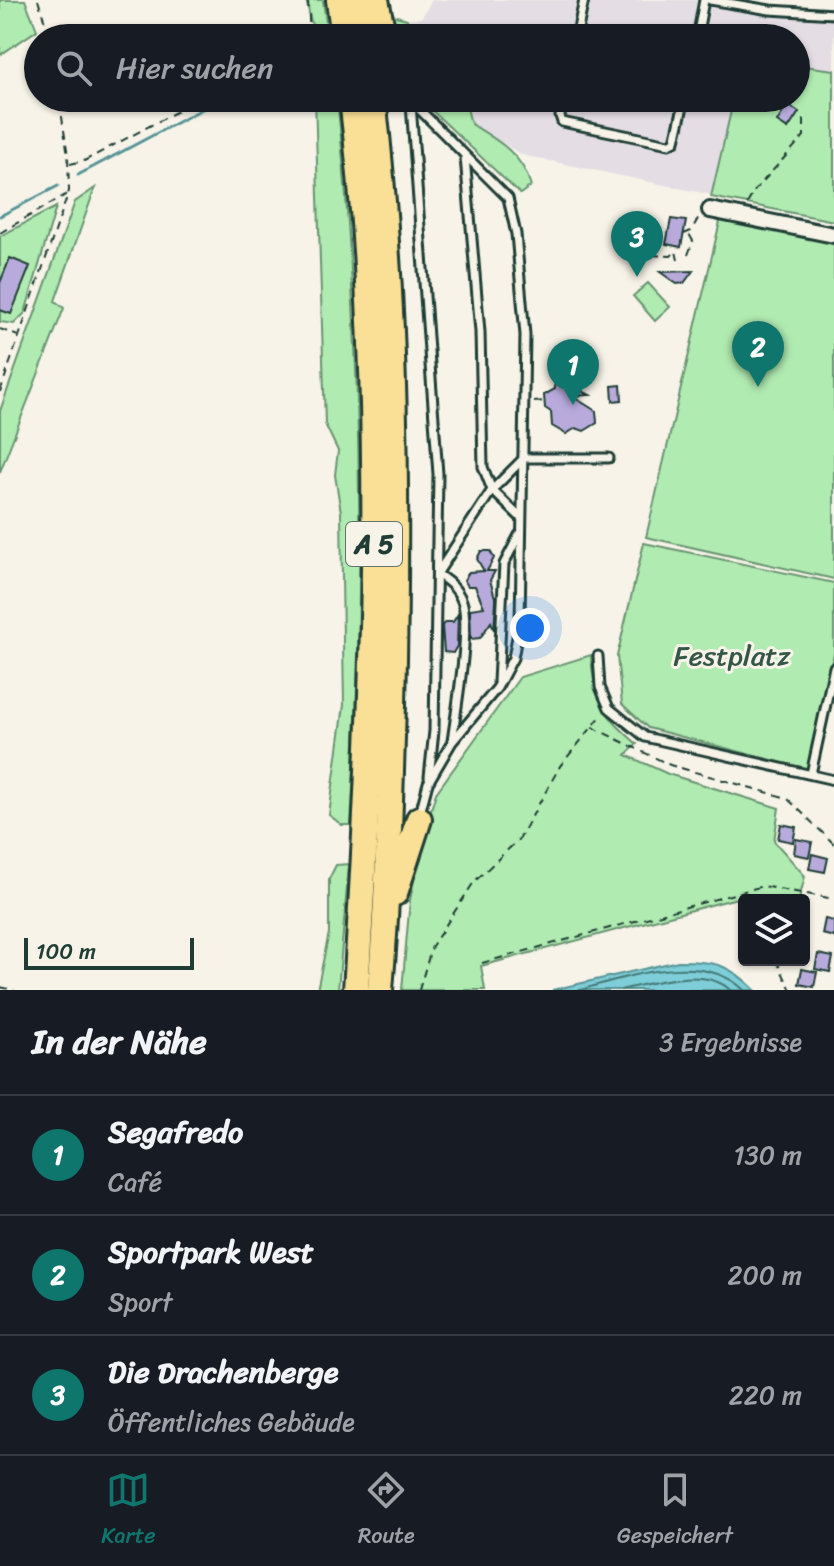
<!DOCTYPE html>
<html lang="de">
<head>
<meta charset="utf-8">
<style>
  body { margin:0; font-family:Sriracha,sans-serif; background:#20242c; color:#f1f3f6 }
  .controls { position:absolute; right:24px; bottom:24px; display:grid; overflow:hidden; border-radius:8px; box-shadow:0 2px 6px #0004 }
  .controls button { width:72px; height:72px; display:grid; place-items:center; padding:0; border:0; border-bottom:2px solid #363941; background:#171b24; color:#f1f3f6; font:40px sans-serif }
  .scale { position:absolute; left:24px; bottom:20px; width:170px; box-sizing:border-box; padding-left:8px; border:4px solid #1f3d34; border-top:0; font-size:22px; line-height:28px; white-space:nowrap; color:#1f3d34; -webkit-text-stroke:6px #f7f3e8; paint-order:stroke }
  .you { position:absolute; left:530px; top:628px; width:28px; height:28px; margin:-20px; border:6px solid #fff; border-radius:50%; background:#1a73e8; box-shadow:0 0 0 12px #1a73e833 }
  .badge { display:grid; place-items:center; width:52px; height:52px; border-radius:50%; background:#0f766e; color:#fff; font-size:26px; font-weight:700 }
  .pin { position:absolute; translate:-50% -66px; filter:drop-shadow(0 2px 4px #0008) }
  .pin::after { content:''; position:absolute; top:42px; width:28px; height:24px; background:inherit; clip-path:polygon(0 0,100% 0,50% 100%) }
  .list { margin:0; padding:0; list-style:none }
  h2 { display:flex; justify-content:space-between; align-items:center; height:104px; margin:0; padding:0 32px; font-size:34px }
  h2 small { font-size:26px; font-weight:400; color:#9ea1a6 }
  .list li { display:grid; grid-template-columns:52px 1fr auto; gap:24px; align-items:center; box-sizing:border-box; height:120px; padding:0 32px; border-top:2px solid #363941 }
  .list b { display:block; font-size:30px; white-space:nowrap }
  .list p { margin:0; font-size:26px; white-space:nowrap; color:#9ea1a6 }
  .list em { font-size:26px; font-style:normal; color:#9ea1a6 }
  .icon { flex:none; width:44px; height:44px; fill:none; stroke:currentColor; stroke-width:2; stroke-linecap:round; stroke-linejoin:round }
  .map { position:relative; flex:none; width:834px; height:990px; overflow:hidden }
  .search { position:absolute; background:#171b24; box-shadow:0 2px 6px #0004; left:24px; right:24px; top:24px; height:88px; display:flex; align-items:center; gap:20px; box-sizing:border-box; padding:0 28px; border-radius:44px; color:#9ea1a6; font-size:30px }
  .sheet { height:464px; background:#171b24 }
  nav { display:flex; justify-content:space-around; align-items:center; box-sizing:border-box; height:112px; border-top:2px solid #363941; background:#171b24; font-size:22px; color:#9ea1a6 }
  nav a { display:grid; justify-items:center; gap:4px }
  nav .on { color:#0f766e }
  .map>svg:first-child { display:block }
</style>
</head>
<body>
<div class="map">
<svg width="834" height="990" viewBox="0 0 834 990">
  <rect width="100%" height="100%" fill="#f7f3e8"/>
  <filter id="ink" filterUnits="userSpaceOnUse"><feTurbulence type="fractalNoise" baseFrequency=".0125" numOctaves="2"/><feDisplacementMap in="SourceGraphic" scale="16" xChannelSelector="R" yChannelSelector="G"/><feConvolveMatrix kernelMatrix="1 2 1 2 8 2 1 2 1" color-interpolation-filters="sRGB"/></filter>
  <g filter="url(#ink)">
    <g fill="#e4dde4">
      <polygon points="432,0 710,0 834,14 834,70 796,65 796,38 412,38 407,19 421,18"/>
      <polygon points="443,98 734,98 712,195 522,155 471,124"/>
    </g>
    <g fill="#b0ebb1" stroke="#689472" stroke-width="2">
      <polygon points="0,0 25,0 37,30 0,55"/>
      <polygon points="306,0 323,0 328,38 315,38"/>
      <polygon points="393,15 407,19 412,38 387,38 384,17"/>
      <polygon points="796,65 834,70 834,221 711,197 734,98 796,98"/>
      <path d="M315 98H337C362 340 365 583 351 825H342L329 815 344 705 341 512 335 475 338 451 325 424Z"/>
      <path d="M419 98H443L466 104 471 124C499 141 522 154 531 186L520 194Z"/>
      <polygon points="95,188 55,301 64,308 0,472 0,411 75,202"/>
      <polygon points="56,207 25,313 14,324 0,322 0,236"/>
      <polygon points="722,213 834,238 834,579 646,537"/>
      <polygon points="648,283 670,307 655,321 633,296"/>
      <polygon points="644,543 834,583 834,653 807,769 648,728 622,704 617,656"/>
      <path d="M591 655C594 702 603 714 637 744L626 755 668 774 779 808 774 841 805 876 799 900H744V911L737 898 481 966 485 990H402L410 900 423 836 436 793 520 677Z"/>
      <polygon points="349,864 338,990 317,990 329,933 329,879 336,865"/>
    </g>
    <path fill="#7dced8" stroke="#579496" stroke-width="2" d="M678 961C715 961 729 964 755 990H552Z"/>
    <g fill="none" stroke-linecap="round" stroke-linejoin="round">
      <g stroke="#457776" stroke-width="2">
        <path d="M580 990C629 976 703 950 744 990"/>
        <path d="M621 990C650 983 705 966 730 990"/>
      </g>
      <g stroke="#579496" stroke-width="3">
        <polyline points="78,175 223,98"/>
        <polyline points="0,216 58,186"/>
      </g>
    </g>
    <g fill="#b8abdc" stroke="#1f3d34" stroke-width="2">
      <polygon points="787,105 799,112 788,129 777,122"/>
      <polygon points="671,219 686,221 681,247 666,244"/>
      <polygon points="10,258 30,266 11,314 0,310 0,283"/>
      <polygon points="693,271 684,283 677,284 660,272"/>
      <polygon points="565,366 575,372 576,388 590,395 572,396 596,411 597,423 584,431 576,428 566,434 552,426 551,412 545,408 544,395 555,389 554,373"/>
      <polygon points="621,385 622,400 613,401 612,386"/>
      <polygon points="481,551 490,551 494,558 487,571 495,571 490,580 496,601 494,630 491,622 480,638 471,639 470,609 484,607 475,586 468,586 464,580 469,572 484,571 477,559"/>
      <polygon points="458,614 457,646 453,653 444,652 442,626 445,622 453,622"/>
      <polygon points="781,824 796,827 793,842 778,839"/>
      <polygon points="796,839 812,842 809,857 794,854"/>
      <polygon points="812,854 828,858 825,872 809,869"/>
      <polygon points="825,919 834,921 834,937 822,934"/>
      <polygon points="818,954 833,957 830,972 815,969"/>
      <polygon points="802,969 817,972 814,987 799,984"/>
    </g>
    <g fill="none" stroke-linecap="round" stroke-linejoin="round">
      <g stroke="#1f3d34" stroke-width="13">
        <g id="service">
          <polyline points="710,0 770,10 834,14"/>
          <polyline points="576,38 584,0"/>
          <polyline points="697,38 704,0"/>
          <polyline points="408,98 508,198 516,234 525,335 520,621 513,658 497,688 452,742 428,783 419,817"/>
          <polyline points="563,98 560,116 562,122 669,144 675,141 685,98"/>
          <polyline points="411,104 438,474 434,731 429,777"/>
          <polyline points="465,157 480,332 483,467 492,490 520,517"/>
          <polyline points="598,656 600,687 609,708 645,737 834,780"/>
          <polyline points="498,682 504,564 519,535"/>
          <path d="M452 741C456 712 471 625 462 601 457 588 448 581 437 574L492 490 524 458H609"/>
          <polyline points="811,774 834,667"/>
        </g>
      </g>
      <g stroke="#1f3d34" stroke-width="20">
        <polyline id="minor" points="710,210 834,235"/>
      </g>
      <g stroke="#1f3d34" stroke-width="30">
        <g id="motorway">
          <polyline points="339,0 344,38"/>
          <polyline points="361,0 366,38"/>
          <polyline points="376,0 384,38"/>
          <path d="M352 98C387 394 375 694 356 990"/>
          <path d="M373 98C396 299 398 503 393 705 390 800 388 895 380 990"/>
          <polyline points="395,893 419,819"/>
        </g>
      </g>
      <g stroke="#1f3d34" stroke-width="2" stroke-dasharray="8 6" stroke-linecap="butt">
        <polyline points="38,0 50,38"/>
        <polyline points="308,0 310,38"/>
        <polyline points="70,164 84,161 202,98"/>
        <polyline points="747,204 755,190 804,136 804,119"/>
        <polyline points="0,233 67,194"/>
        <polyline points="684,234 691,231 700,215"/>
        <polyline points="652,255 671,256 676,251 678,260"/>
        <polyline points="688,255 693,241 689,234"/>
        <polyline points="0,329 18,336"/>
        <polyline points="0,392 69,191 68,156 59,98"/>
        <polyline points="534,402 545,401"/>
        <polyline points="592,727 670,765 787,798 834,844"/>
        <polyline points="742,893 745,900"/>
        <polyline points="776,960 791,990"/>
        <polyline points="482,963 763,886 834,899"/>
        <polyline points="0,987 14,990"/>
        <polyline points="419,990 432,946 474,882 520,838 560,766 602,715"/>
      </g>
      <use href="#service" stroke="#f7f3e8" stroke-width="7"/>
      <use href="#minor" stroke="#f7f3e8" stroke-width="14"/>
      <use href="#motorway" stroke="#fadf96" stroke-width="24"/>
    </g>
  </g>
  <g text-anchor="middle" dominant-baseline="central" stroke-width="6" stroke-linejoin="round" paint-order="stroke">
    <rect fill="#f7f3e8" stroke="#60746a" stroke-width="2" x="346" y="522" width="56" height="44" rx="6"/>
    <g font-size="26" font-weight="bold" fill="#1f3d34">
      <text x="374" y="544">A 5</text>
    </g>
    <g font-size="28" fill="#355747" stroke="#f7f3e8">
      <text x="732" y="655">Festplatz</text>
    </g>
  </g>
</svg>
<div class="controls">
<button><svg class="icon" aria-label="layers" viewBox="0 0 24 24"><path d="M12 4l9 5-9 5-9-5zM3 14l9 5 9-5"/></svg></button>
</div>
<div class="scale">100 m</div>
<div class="you"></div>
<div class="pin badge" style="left:573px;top:405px">1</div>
<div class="pin badge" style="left:758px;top:387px">2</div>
<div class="pin badge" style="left:637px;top:277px">3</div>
<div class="search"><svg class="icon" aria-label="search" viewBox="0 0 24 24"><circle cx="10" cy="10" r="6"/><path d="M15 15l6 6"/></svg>Hier suchen</div>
</div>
<section class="sheet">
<h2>In der Nähe<small>3 Ergebnisse</small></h2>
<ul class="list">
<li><span class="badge">1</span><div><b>Segafredo</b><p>Café</p></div><em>130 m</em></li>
<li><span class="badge">2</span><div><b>Sportpark West</b><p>Sport</p></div><em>200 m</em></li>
<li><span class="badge">3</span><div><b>Die Drachenberge</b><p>Öffentliches Gebäude</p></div><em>220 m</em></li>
</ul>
</section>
<nav>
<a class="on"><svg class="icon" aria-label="map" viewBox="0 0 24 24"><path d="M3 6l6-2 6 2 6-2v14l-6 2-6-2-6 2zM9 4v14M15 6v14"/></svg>Karte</a>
<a><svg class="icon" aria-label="directions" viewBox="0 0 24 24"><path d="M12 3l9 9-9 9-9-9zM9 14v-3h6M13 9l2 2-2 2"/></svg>Route</a>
<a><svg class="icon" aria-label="saved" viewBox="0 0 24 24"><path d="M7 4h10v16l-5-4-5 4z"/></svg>Gespeichert</a>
</nav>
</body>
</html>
